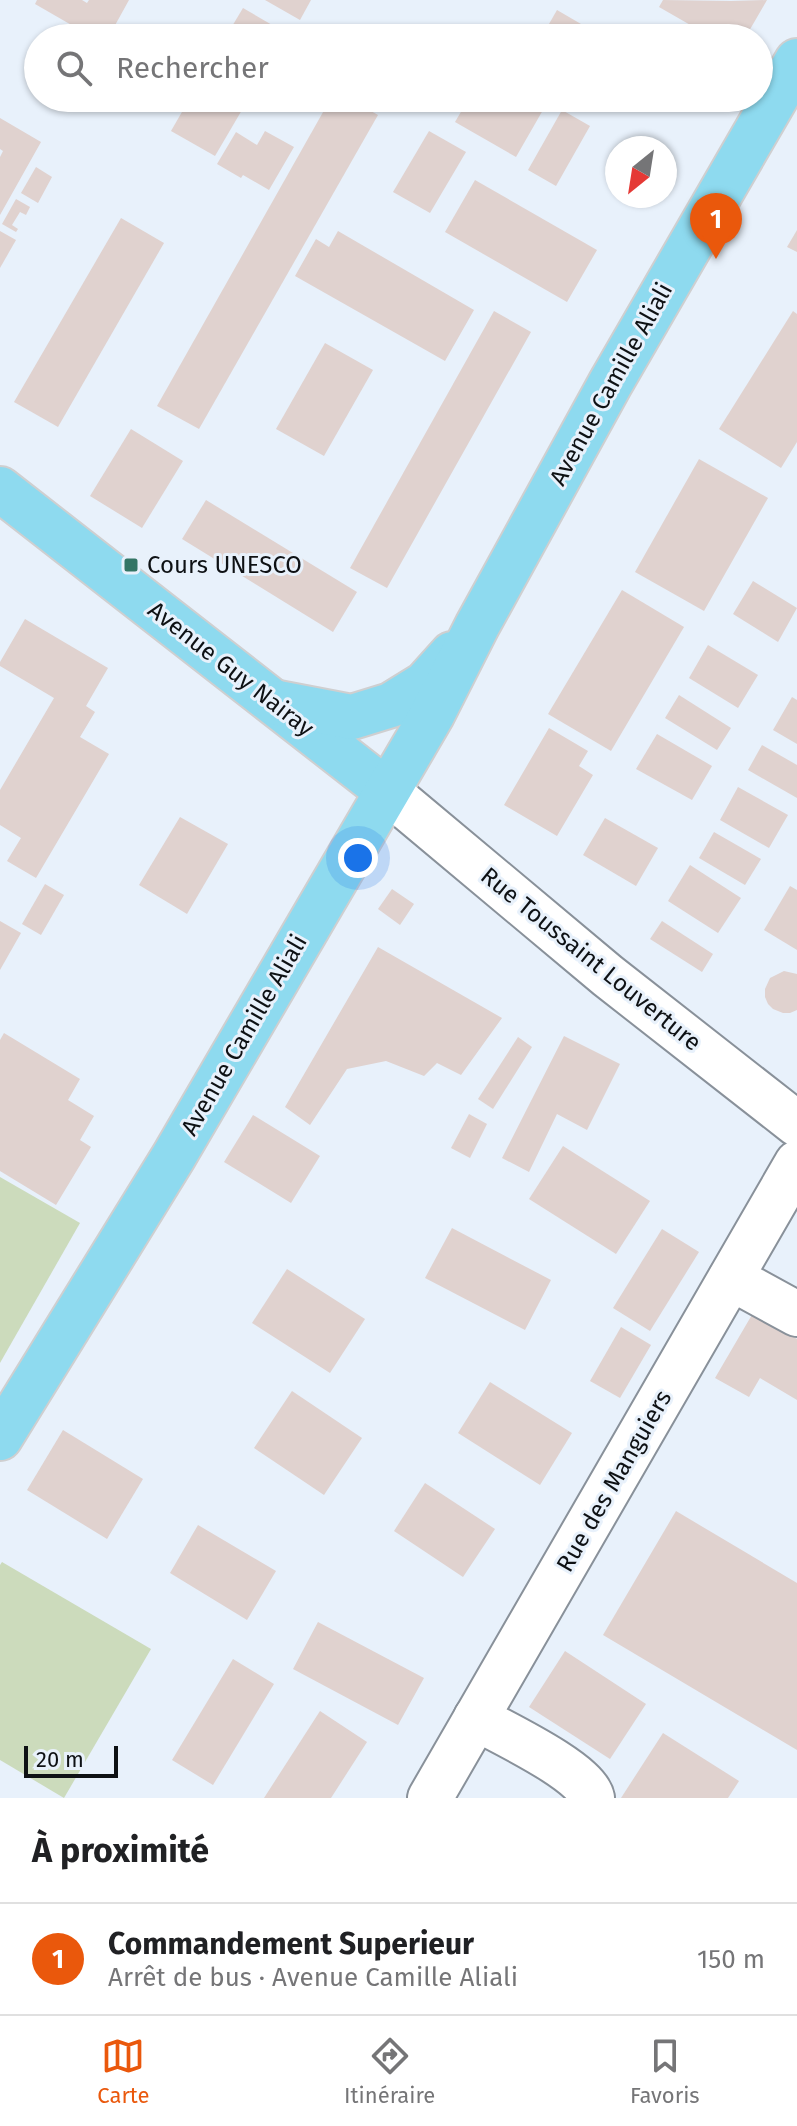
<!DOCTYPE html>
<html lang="fr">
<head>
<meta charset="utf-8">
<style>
  body { margin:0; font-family:"Fira Sans",sans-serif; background:#f6f6f6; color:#202124 }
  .compass { position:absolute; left:605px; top:136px; width:72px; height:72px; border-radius:50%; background:#fff; box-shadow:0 2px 6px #0004; rotate:210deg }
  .scale { position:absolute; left:24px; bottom:20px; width:94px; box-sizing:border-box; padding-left:8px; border:4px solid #0e1114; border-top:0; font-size:22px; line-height:28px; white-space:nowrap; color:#0e1114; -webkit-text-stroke:6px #e8f1fb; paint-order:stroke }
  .you { position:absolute; left:358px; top:858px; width:28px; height:28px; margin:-20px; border:6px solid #fff; border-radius:50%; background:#1a73e8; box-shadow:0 0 0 12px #1a73e833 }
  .badge { display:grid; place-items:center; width:52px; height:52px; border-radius:50%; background:#ea580c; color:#fff; font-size:26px; font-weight:700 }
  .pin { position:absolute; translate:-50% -66px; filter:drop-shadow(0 2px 4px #0008) }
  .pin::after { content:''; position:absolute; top:42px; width:28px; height:24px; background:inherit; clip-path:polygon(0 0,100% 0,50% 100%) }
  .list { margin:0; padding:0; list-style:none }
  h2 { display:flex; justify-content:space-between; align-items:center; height:104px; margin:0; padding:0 32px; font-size:34px }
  h2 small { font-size:26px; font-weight:400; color:#757577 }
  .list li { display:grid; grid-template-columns:52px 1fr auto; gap:24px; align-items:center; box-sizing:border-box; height:112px; padding:0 32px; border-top:2px solid #e0e0e0 }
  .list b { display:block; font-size:30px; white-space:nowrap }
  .list p { margin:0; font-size:26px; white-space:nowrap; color:#757577 }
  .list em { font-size:26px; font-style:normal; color:#757577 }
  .icon { flex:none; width:44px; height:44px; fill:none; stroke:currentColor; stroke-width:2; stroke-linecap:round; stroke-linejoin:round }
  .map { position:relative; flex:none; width:797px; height:1798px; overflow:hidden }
  .search { position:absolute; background:#fff; box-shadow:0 2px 6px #0004; left:24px; right:24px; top:24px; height:88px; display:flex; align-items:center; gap:20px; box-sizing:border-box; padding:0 28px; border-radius:44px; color:#757577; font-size:30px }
  .sheet { height:216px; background:#fff }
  nav { display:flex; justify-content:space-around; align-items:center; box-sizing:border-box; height:112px; border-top:2px solid #e0e0e0; background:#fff; font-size:22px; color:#757577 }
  nav a { display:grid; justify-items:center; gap:4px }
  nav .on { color:#ea580c }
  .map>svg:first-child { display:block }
</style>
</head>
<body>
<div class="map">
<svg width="797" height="1798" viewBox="0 0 797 1798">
  <rect width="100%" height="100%" fill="#e8f1fb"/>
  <g fill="#ccdbbc">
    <polygon points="0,1177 80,1223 0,1363"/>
    <polygon points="2,1562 151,1649 64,1798 0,1760 0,1565"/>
  </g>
  <g fill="#e0d2cf">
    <polygon points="37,0 82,0 87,3 89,0 129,0 108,38 94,38 35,4"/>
    <polygon points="265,0 311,0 300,20"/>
    <polygon points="663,0 731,1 767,0 745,38 734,38 727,34 724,38 713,38 659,7"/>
    <polygon points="243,8 286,33 283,38 225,38"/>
    <polygon points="557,10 593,31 589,38 541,38"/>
    <polygon points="49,29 66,38 44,38"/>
    <polygon points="190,98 249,98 215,156 171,131"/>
    <polygon points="331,98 348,98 378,115 199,429 157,406"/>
    <polygon points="469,98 521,98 543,110 516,157 455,122"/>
    <polygon points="562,110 590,126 556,186 528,170"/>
    <polygon points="0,118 41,142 0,215 0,157 3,151 0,149"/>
    <polygon points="265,131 294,147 269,190 243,175 241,178 217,164 236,132 257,145"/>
    <polygon points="429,131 466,152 430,213 393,192"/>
    <polygon points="36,167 52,177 38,203 21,193"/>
    <polygon points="475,180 597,250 567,302 445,232"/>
    <polygon points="16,199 30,207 26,215 20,212 12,225 18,229 16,232 2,224"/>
    <polygon points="121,218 164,243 58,427 14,402"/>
    <polygon points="797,230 797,252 787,247"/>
    <polygon points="0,231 16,240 0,268"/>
    <polygon points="338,231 474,310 445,361 295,276 316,239 329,247"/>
    <polygon points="494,311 531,332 387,588 350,568"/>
    <polygon points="793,311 797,314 797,442 781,468 719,429"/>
    <polygon points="325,343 373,370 324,456 276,429"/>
    <polygon points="131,429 183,461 142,528 90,496"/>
    <polygon points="699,459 768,498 704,611 635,572"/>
    <polygon points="206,500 357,592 333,632 182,539"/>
    <polygon points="753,581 797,608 778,642 733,614"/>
    <polygon points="622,590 684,627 611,751 548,714"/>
    <polygon points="25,619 108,668 86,706 95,712 80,737 109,754 36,878 7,861 21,838 0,825 0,790 54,698 0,666 0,662"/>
    <polygon points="708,645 758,675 738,708 689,678"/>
    <polygon points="679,695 731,728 717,750 665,718"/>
    <polygon points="792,697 797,700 797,744 773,730"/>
    <polygon points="549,728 588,751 579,766 593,775 557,836 504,805"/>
    <polygon points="657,734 712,766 692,800 636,769"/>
    <polygon points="762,745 797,765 797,798 748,770"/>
    <polygon points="738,787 788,815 769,848 720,820"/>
    <polygon points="180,817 228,844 187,914 139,885"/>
    <polygon points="605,818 658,848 636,886 583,855"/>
    <polygon points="714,832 761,859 745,885 699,858"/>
    <polygon points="690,865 741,898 718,933 668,901"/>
    <polygon points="45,884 64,895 41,935 22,924"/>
    <polygon points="790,886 797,890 797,950 764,930"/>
    <polygon points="392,889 414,904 400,925 378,909"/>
    <polygon points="0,921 21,933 0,970"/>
    <polygon points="662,921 713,954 702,972 650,939"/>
    <polygon points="378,947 502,1018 461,1075 437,1063 424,1076 386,1061 347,1069 310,1125 285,1107"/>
    <polygon points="784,971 797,974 797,1010 790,1013 783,1013 773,1009 768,1004 765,997 765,989 770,978"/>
    <polygon points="4,1033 80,1079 68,1100 94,1116 80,1140 91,1147 56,1205 0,1171 0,1040"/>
    <polygon points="564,1036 620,1064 587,1130 557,1114 529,1172 502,1158"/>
    <polygon points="518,1037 532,1047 493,1109 478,1099"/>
    <polygon points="469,1114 487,1124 470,1158 451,1148"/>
    <polygon points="253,1115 320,1156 291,1203 224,1162"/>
    <polygon points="563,1146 650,1201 616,1254 529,1199"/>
    <polygon points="452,1228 551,1280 525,1330 425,1278"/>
    <polygon points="662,1229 699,1252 650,1331 613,1308"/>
    <polygon points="287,1269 365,1319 330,1373 252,1323"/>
    <polygon points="753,1313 797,1339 797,1400 760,1378 749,1397 715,1378"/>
    <polygon points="621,1327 651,1345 620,1398 590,1381"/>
    <polygon points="490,1382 572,1433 540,1485 458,1433"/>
    <polygon points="292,1391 362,1438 324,1495 254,1448"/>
    <polygon points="63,1430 143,1479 107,1539 27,1490"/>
    <polygon points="425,1483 495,1529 463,1577 394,1531"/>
    <polygon points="676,1511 797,1583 797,1750 603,1635"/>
    <polygon points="198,1525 276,1571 247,1620 170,1573"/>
    <polygon points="318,1622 424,1678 398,1725 293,1669"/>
    <polygon points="565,1651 646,1704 610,1759 529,1707"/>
    <polygon points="233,1659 274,1684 213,1785 172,1760"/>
    <polygon points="320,1711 367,1742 331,1798 264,1798"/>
    <polygon points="663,1733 739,1781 728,1798 621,1798"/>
  </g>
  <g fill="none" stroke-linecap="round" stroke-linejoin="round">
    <g stroke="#89919a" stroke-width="48">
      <g id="minor">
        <polyline points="387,791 608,976 797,1124"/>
        <polyline points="731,1278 797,1314"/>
        <path d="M476 1718C501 1732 587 1772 592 1798"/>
        <polyline points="430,1798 797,1163"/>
      </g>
    </g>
    <g stroke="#cfcfd0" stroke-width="48">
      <g id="major">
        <polyline points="0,489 387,791"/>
        <polyline points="279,703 352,717 391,705 425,684 452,654"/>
        <polyline points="0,1438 174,1156 432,715 477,626 610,384 797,61"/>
      </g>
    </g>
    <use href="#minor" stroke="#fff" stroke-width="44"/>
    <use href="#major" stroke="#8edaef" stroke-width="44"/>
  </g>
  <rect fill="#337565" stroke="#e8f1fb" stroke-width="3" x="123" y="557" width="16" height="16" rx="4"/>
  <g text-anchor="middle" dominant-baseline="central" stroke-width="6" stroke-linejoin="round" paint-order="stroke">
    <g font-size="24" fill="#0e1114" stroke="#e8f1fb">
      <text transform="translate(611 384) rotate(-61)">Avenue Camille Aliali</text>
      <text transform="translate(231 669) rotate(38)">Avenue Guy Nairay</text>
      <text transform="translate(591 959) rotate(39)">Rue Toussaint Louverture</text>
      <text transform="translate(244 1035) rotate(-60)">Avenue Camille Aliali</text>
      <text transform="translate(614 1481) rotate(-60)">Rue des Manguiers</text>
    </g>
    <g font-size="24" fill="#0e1114" stroke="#e8f1fb" text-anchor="start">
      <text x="147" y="565">Cours UNESCO</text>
    </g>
  </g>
</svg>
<svg class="compass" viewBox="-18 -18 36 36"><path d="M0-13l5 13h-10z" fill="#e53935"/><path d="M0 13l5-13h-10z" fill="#757577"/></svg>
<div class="scale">20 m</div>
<div class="you"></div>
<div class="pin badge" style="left:716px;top:259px">1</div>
<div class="search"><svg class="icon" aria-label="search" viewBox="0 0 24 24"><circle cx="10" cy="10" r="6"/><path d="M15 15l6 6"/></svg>Rechercher</div>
</div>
<section class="sheet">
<h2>À proximité<small></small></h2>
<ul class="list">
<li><span class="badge">1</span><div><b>Commandement Superieur</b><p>Arrêt de bus · Avenue Camille Aliali</p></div><em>150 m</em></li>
</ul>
</section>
<nav>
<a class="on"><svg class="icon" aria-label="map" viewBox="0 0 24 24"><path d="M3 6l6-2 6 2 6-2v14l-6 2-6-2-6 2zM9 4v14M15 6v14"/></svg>Carte</a>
<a><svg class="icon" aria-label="directions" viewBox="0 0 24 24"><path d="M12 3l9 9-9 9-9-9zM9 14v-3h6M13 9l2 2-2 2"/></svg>Itinéraire</a>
<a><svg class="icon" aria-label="saved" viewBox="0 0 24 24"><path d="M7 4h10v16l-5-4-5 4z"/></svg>Favoris</a>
</nav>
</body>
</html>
